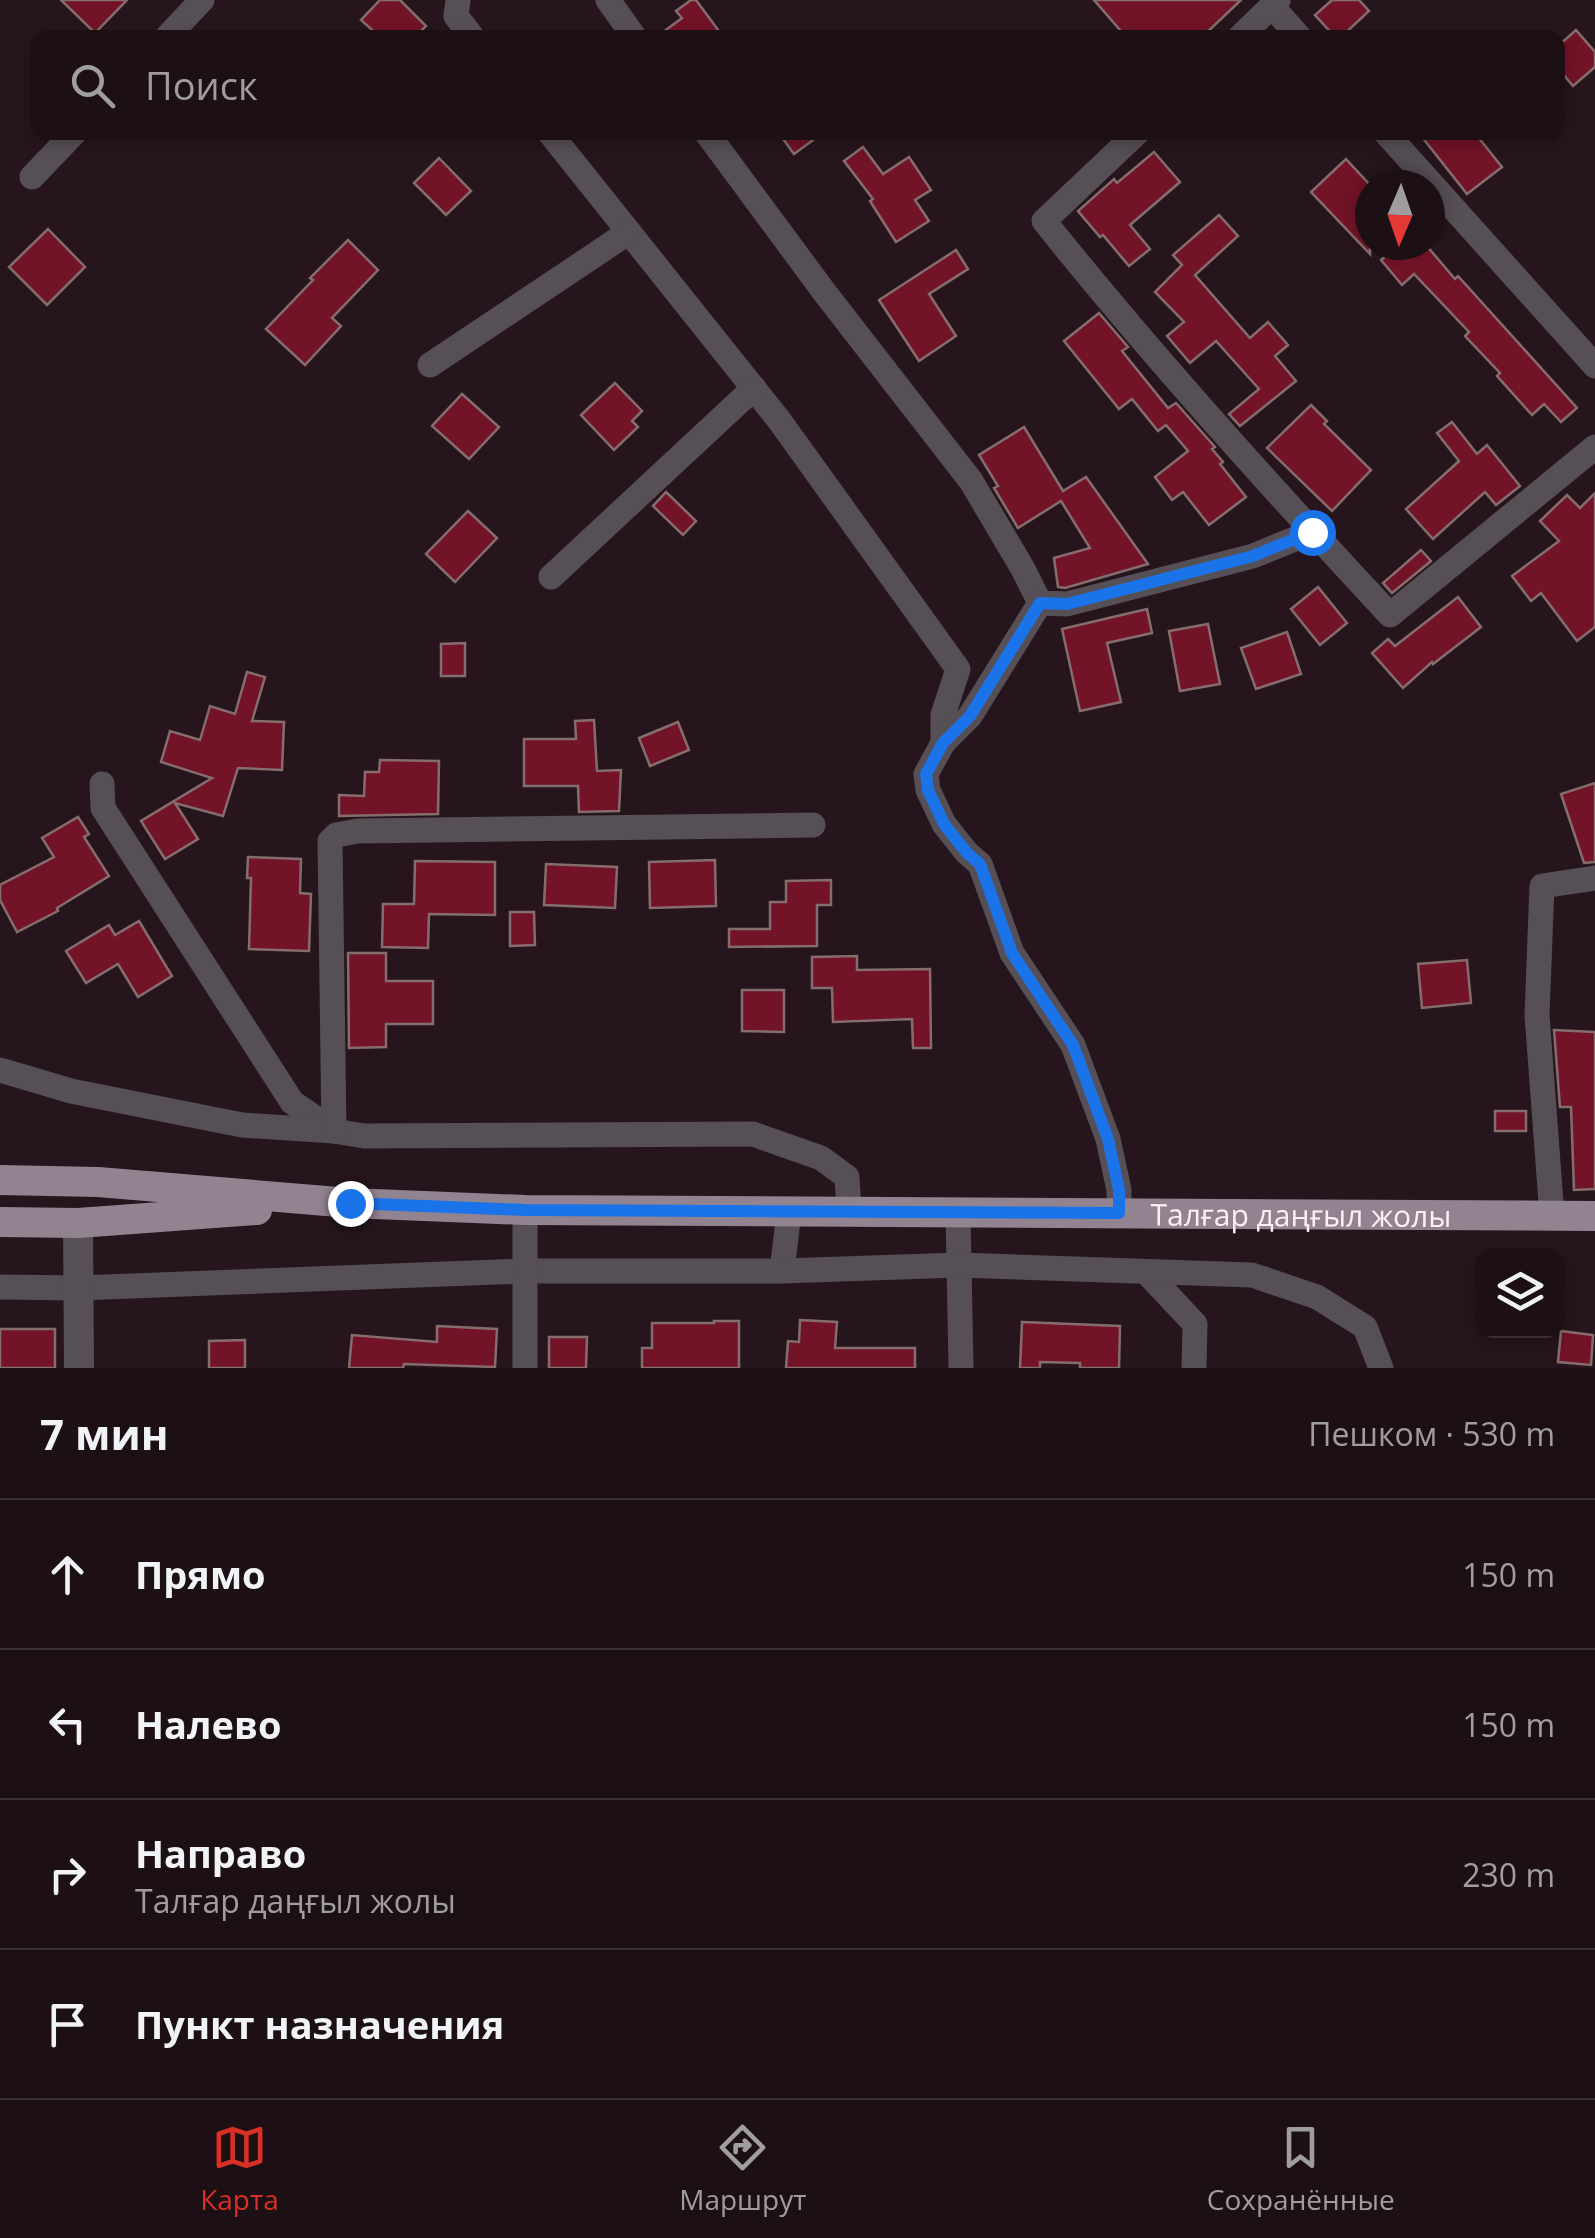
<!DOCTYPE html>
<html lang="ru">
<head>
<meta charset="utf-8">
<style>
  body { margin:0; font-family:"Open Sans",sans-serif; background:#291e22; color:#f1f3f6 }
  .controls { position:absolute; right:30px; bottom:30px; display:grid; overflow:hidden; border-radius:20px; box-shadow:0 5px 15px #0003 }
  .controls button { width:90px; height:90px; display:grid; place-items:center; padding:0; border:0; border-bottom:2px solid #3a3034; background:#1c1015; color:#f1f3f6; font:50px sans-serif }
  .compass { position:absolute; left:1355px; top:170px; width:90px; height:90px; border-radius:50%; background:#1c1015; box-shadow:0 5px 15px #0003; rotate:182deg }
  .stop { position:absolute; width:30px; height:30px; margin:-22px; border:8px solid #1a73e8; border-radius:50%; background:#fff }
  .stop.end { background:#1a73e8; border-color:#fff; box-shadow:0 2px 10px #0008 }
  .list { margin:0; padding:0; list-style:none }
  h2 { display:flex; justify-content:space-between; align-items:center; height:130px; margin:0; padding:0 40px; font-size:42px }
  h2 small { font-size:32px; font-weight:400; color:#a09da0 }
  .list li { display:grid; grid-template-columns:65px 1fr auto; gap:30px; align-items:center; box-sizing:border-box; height:150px; padding:0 40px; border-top:2px solid #3a3034 }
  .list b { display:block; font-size:38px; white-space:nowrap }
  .list p { margin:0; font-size:32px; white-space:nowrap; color:#a09da0 }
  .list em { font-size:32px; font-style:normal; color:#a09da0 }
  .icon { flex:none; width:55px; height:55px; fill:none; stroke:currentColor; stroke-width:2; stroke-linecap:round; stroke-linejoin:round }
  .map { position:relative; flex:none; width:1595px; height:1368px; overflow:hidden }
  .search { position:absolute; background:#1c1015; box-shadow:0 5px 15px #0003; left:30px; right:30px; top:30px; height:110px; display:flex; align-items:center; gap:25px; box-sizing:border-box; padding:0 35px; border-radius:20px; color:#a09da0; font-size:38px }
  .sheet { height:730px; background:#1c1015 }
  nav { display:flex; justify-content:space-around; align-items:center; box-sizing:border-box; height:140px; border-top:2px solid #3a3034; background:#1c1015; font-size:28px; color:#a09da0 }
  nav a { display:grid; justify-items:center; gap:5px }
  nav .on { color:#d93025 }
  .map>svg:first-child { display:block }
</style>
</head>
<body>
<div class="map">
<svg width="1595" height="1368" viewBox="0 0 1595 1368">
  <rect width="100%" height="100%" fill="#26151c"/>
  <g fill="#721327" stroke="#856d6e" stroke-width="2.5">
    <polygon points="61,0 127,0 95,33"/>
    <polygon points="380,0 400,0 426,26 414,38 381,38 361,20"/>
    <polygon points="691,0 696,0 724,38 655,38 682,18 676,11"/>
    <polygon points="1094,0 1241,0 1201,38 1127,38"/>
    <polygon points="1332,0 1359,0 1369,11 1340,38 1336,38 1315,15"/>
    <polygon points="1576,30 1595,52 1595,67 1573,86 1558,68 1558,46"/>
    <polygon points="778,132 824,132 794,154"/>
    <polygon points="1418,132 1474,132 1502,167 1467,194"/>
    <polygon points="863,147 883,174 909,157 931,190 915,200 929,221 896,242 870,201 873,199 844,161"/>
    <polygon points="1154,152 1180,182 1130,225 1150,249 1129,266 1103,235 1100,237 1078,211 1114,179 1117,183"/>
    <polygon points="439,158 471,191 446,215 414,183"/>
    <polygon points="1346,159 1370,185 1370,254 1311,192"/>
    <polygon points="1219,215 1238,236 1195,275 1250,338 1268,322 1288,345 1275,356 1296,381 1240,426 1229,414 1259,389 1216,341 1190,363 1167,336 1184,322 1155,292 1182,265 1173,255"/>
    <polygon points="48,229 85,267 47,305 9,267"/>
    <polygon points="348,240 378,270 332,318 341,326 305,365 266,329 313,280 310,278"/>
    <polygon points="1399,245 1426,245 1455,279 1458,276 1577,408 1561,422 1544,404 1532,415 1497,376 1500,373 1465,336 1469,332 1414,274 1402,285 1381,260"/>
    <polygon points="956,250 968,269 929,294 956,336 919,361 879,300"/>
    <polygon points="1099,313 1128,347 1122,351 1168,408 1176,403 1215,447 1212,449 1223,462 1220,464 1246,497 1209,525 1183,492 1172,500 1155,477 1188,451 1166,425 1158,431 1132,399 1119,409 1064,341"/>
    <polygon points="615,383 642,411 632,421 638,427 614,450 581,415"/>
    <polygon points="462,394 499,427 469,459 432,426"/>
    <polygon points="1311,405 1327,421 1324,424 1371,470 1332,511 1267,448"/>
    <polygon points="1452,422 1477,454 1487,445 1520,486 1496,505 1485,492 1433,539 1406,509 1459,461 1437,433"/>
    <polygon points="1024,427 1063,491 1086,477 1148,564 1065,588 1058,587 1054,558 1090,548 1061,501 1018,528 994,488 998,486 979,455"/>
    <polygon points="666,492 696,521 683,535 653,506"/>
    <polygon points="1595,493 1595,627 1577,641 1541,593 1531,601 1512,576 1559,541 1540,521 1567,495 1580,508"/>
    <polygon points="468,511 497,538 455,582 426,554"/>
    <polygon points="1421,550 1431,561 1392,593 1383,583"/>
    <polygon points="1318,587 1347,623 1320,645 1291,609"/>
    <polygon points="1458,597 1481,627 1433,664 1432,662 1403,688 1372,653 1388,639 1395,646"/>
    <polygon points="1147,609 1152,633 1107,643 1121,702 1080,711 1062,629"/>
    <polygon points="1208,624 1220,684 1180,691 1169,631"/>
    <polygon points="1287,632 1301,674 1256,689 1241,648"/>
    <polygon points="465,643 465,676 441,676 441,644"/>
    <polygon points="247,672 265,677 252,721 284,722 282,770 238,768 223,816 175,803 198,839 165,859 141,821 212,778 161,762 170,731 200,740 210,706 235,714"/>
    <polygon points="594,720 597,771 621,770 619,811 579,812 578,786 524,786 524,739 576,739 575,721"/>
    <polygon points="678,722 689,750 650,766 639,738"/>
    <polygon points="380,760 439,761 438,814 339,816 339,795 364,796 365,772 379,772"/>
    <polygon points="1595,783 1595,862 1584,863 1561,794"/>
    <polygon points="78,817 89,834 84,837 109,876 57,908 58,911 17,932 0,900 0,885 54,857 42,838"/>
    <polygon points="248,857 301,859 300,893 311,894 309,951 249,949 251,878 247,878"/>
    <polygon points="715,860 716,906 650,908 649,862"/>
    <polygon points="415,861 495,862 495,915 429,914 428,948 382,947 383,904 414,904"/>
    <polygon points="546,864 617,867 615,908 544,905"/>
    <polygon points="831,880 831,905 817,905 817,946 729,947 729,929 770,929 770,902 786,902 786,881"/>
    <polygon points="510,912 534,912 535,945 510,946"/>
    <polygon points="139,921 172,976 138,997 118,964 86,983 66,951 109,925 115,935"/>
    <polygon points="348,953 386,953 386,981 433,981 433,1024 386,1024 386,1047 349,1048"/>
    <polygon points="857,956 857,970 930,969 931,1048 913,1048 912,1019 833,1022 832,988 812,988 812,957"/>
    <polygon points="1467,960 1471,1003 1422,1008 1418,964"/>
    <polygon points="742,990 784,990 784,1032 742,1031"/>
    <polygon points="1554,1030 1595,1032 1595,1189 1574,1190 1571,1107 1560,1107"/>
    <rect x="1495" y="1111" width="31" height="20"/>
    <polygon points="800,1320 837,1322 835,1348 915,1348 915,1368 786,1368 788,1341 799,1342"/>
    <polygon points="714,1321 739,1321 739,1368 642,1368 642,1348 652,1348 652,1323 714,1323"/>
    <polygon points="1022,1322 1120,1326 1119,1368 1080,1368 1080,1363 1040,1362 1040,1368 1020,1368"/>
    <polygon points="437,1326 497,1329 495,1367 404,1364 403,1368 349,1368 352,1335 437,1342"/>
    <rect x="0" y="1329" width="55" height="39"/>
    <polygon points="1561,1331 1593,1335 1591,1365 1558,1362"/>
    <polygon points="549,1337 587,1337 586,1368 549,1368"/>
    <polygon points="245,1340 245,1368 209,1368 209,1341"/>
  </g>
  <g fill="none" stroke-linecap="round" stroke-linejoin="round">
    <g stroke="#564f56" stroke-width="25">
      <polyline points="458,0 456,16 473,38"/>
      <polyline points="608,0 635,38"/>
      <polyline points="1272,6 1300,38"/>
      <polyline points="166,38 202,0"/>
      <polyline points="1239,38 1278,0"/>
      <polyline points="549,132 779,420 958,669 943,715 943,743"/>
      <polyline points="706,132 825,293 971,481 1023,569 1040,603 1067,604 1253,556 1312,532"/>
      <path d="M1138 132 1044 221C1153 357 1271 487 1390 615L1595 447"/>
      <polyline points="1385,132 1595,366"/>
      <polyline points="32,177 75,132"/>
      <polyline points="430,365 629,232"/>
      <polyline points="551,577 754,388"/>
      <polyline points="1040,603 970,716 943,743 926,774 928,790 944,824 967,853 980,864 1012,953 1073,1045 1108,1139 1119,1190 1119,1213"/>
      <polyline points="102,784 103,808 292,1102 334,1131"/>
      <polyline points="0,1070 71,1091 242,1125 334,1131 364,1136 753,1134 821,1158 847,1177 849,1212"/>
      <polyline points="334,1131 330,841 336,835 358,831 813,825"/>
      <polyline points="958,1212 961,1368"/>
      <polyline points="1552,1216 1537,1015 1542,886 1595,878"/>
      <polyline points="782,1271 789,1212"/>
      <polyline points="1147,1273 1195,1324 1194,1368"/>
      <polyline points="0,1287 79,1288 525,1271 782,1271 959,1265 1252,1275 1317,1297 1365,1327 1381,1368"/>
      <polyline points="525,1368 525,1210"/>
    </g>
    <polyline stroke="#564f56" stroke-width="30" points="78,1223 79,1368"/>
    <g stroke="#928391" stroke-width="30">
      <path id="s1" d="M0 1180 98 1182 350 1203 525 1210 1595 1216"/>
      <polyline points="0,1222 78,1223 257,1210"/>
    </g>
  </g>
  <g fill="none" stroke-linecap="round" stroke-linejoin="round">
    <polyline stroke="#1a73e8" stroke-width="12" points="350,1203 525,1210 1119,1213 1119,1190 1108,1139 1073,1045 1012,953 980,864 967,853 944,824 928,790 926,774 943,743 970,716 1040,603 1067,604 1253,556 1312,532"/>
  </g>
  <g text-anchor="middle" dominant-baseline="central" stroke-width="9" stroke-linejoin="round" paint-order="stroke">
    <g font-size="30" fill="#fdf0f5" stroke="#1c0c13">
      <text stroke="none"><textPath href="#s1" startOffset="1302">Талғар даңғыл жолы</textPath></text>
    </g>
  </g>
</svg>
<div class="controls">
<button><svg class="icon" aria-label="layers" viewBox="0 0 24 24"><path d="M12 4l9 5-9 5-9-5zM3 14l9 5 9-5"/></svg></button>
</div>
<svg class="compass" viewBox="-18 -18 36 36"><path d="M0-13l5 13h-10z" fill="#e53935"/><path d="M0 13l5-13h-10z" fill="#a09da0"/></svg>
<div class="stop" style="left:1312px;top:532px"></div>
<div class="stop end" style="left:350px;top:1203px"></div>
<div class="search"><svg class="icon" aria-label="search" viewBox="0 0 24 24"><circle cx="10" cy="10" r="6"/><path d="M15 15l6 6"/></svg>Поиск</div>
</div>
<section class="sheet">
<h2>7 мин<small>Пешком · 530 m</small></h2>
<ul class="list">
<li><svg class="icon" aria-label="ahead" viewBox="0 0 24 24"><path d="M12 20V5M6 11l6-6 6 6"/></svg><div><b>Прямо</b></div><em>150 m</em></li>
<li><svg class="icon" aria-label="left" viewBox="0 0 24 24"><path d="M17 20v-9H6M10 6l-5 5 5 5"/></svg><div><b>Налево</b></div><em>150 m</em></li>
<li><svg class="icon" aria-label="right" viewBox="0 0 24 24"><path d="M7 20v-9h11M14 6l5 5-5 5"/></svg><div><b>Направо</b><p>Талғар даңғыл жолы</p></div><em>230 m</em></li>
<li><svg class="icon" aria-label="arrive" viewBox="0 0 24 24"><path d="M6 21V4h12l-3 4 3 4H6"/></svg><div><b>Пункт назначения</b></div></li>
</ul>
</section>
<nav>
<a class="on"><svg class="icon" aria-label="map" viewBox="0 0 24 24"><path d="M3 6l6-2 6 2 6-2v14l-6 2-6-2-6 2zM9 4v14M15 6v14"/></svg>Карта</a>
<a><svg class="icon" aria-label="directions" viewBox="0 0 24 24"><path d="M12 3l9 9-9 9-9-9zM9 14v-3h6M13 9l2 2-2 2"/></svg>Маршрут</a>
<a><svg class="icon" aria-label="saved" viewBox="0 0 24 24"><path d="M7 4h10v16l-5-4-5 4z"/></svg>Сохранённые</a>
</nav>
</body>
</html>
